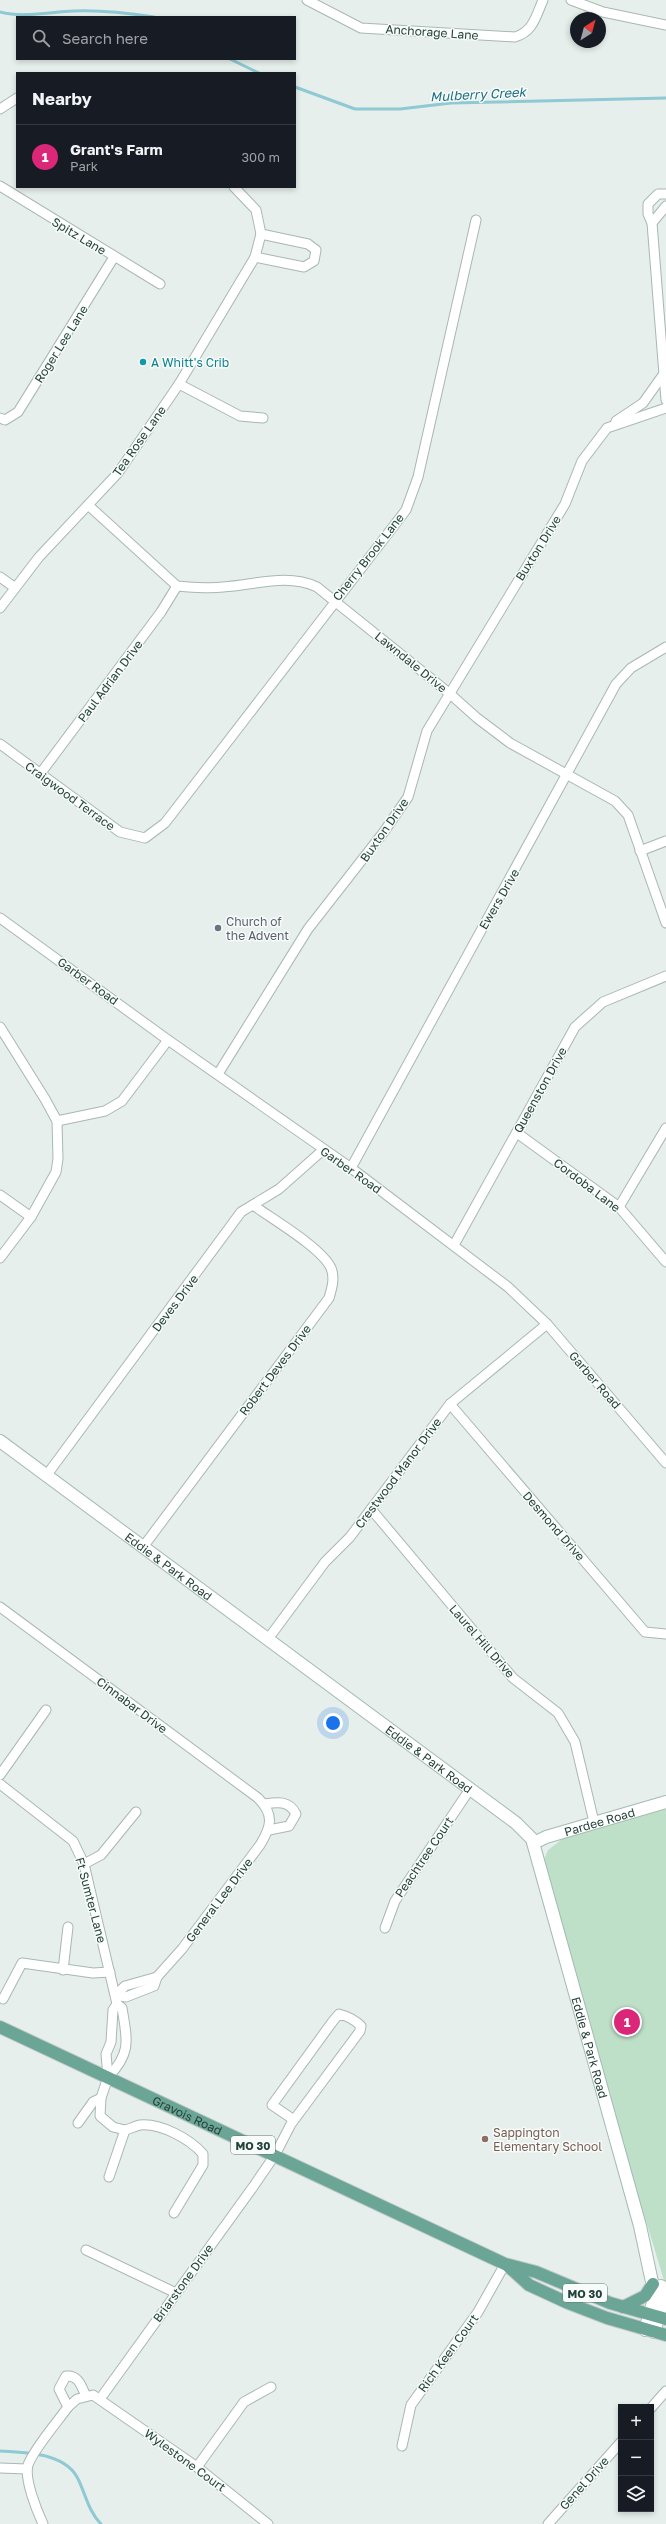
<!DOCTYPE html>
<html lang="en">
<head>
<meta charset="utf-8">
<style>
  body { margin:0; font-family:"Golos Text",sans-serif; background:#242831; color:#f1f3f6 }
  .controls { position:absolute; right:12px; bottom:12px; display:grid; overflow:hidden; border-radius:0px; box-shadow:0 2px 6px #0003 }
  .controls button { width:36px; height:36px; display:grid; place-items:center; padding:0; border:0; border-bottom:1px solid #363941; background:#171b24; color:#f1f3f6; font:20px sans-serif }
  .compass { position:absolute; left:570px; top:12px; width:36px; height:36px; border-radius:50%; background:#171b24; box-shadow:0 2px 6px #0003; rotate:36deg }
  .you { position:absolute; left:333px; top:1723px; width:14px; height:14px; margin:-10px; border:3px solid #fff; border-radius:50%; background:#1a73e8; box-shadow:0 0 0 6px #1a73e833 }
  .badge { display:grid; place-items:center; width:26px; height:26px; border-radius:50%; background:#db2777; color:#fff; font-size:13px; font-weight:700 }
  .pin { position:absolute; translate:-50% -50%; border:2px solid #fff; box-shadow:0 1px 4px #0006 }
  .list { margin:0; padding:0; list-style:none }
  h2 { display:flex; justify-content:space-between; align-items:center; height:52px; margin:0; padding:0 16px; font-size:17px }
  h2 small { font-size:13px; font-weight:400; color:#9ea1a6 }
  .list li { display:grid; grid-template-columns:26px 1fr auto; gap:12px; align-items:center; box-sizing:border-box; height:64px; padding:0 16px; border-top:1px solid #363941 }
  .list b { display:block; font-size:15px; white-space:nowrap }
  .list p { margin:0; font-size:13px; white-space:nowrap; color:#9ea1a6 }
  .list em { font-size:13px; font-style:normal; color:#9ea1a6 }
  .icon { flex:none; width:22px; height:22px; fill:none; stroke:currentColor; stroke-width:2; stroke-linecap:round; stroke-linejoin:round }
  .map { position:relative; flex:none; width:666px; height:2524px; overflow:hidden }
  .search { position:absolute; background:#171b24; box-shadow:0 2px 6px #0003; left:16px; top:16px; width:280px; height:44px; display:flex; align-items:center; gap:10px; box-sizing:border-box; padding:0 14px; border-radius:0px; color:#9ea1a6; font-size:15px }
  .panel { position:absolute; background:#171b24; box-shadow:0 2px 6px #0003; left:16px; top:72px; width:280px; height:116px; border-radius:0px }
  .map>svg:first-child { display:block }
</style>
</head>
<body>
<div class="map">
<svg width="666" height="2524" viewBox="0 0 666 2524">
  <rect width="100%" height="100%" fill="#e6efeb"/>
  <polygon fill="#bfe0c8" points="666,1807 666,2287 608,2096 544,1860 548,1850 565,1837"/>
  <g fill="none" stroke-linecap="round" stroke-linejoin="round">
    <g stroke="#8ec9d4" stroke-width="3">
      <path d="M0 12C24 18 49 12 74 11 100 10 128 13 154 17"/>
      <polyline points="230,59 259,73"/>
      <polyline points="295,87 355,109 400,109 451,103 666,98"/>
      <path d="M0 2451C26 2453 67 2452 79 2481 86 2496 89 2512 101 2524"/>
    </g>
    <g stroke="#a8b8b2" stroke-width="11">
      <g id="street">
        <path d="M307 0 361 28 515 37C533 32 536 16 543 0"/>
        <polyline points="571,0 603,12 666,25"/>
        <polyline points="0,109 17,98"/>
        <polyline points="0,186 160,284"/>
        <polyline points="666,206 652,223 666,400"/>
        <polyline points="652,223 648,214 648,204 658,194 666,194"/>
        <polyline points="255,257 304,267 314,261 316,250 308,244 261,234"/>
        <polyline points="179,384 240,416 263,418"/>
        <polyline points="0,418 5,420 18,412 114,257"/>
        <polyline points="616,421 643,403 663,375"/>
        <path d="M88 505 177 586C192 587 208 589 223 587 255 585 287 573 317 587L449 693 477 718 510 743 615 801 628 815 666 923"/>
        <polyline points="0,577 14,587"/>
        <polyline points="0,608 39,557 118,473 179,384 255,257 261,234 256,210 234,187"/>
        <polyline points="0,744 120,832 145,838 165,823 406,510 418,477 476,220"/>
        <polyline points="40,774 161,612 177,586"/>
        <polyline points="640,851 666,841"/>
        <polyline points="0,918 168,1040 351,1168 508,1287 547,1324 666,1463"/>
        <polyline points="0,1027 45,1099 57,1121 58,1159 56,1172 31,1217 0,1258"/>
        <polyline points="218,1074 308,929 383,833 408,797 427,731 565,504 582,461 607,428 666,408"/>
        <polyline points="57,1121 105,1111 122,1101 168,1040"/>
        <polyline points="517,1133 619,1207 666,1262"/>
        <polyline points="351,1168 616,684 631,668 666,647"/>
        <polyline points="0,1195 31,1217"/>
        <polyline points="619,1207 666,1128"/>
        <polyline points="454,1245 575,1027 603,1002 666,976"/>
        <polyline points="450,1404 645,1632 666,1634"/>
        <polyline points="46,1476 241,1212 279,1189 323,1150"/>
        <polyline points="371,1509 513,1678 558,1713 575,1742 594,1822"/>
        <path d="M143 1547 329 1298C332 1288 335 1278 331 1268 322 1248 272 1219 253 1205"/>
        <path d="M0 1607 258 1798C275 1815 271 1827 260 1845L182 1949 157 1977 154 1986 126 1997 116 1995"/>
        <polyline points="268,1639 325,1562 350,1537 450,1404 547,1324"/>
        <polyline points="0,1775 46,1710"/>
        <polyline points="0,1784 73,1841 84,1864 117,2004 113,2010 111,2042 106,2054 108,2077 101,2098 100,2116 113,2127 125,2130 109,2177"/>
        <path d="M264 1804C277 1802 289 1800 296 1814L289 1826 269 1830"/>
        <polyline points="84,1864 101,1855 136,1812"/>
        <polyline points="385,1928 395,1901 470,1789"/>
        <polyline points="63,1970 68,1927"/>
        <polyline points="116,1995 125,1986 157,1977"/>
        <polyline points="3,1999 22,1963 93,1973 110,1972"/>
        <path d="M108 2077C132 2053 127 2039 122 2008L117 2004"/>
        <polyline points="78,2123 93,2102 101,2098"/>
        <path d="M125 2130C130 2129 135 2126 140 2125 161 2123 190 2139 203 2154V2165L174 2213"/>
        <polyline points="86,2250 176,2293"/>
        <path d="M100 2399 253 2187 275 2155 291 2124 360 2031 361 2026C355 2020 347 2016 339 2014L333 2021 272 2105 294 2120"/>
        <path d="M68 2407 59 2389 66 2376C79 2375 81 2386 86 2396"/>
        <polyline points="651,2408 666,2391"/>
        <polyline points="402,2446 411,2405 478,2312 505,2264"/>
        <polyline points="197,2467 244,2402 271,2387"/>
        <polyline points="0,2468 27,2469"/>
        <path d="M43 2524C37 2511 24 2479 28 2465 33 2450 58 2421 68 2407L77 2399 93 2395 197 2467 268 2524"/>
        <polyline points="548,2524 621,2442"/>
      </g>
    </g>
    <g stroke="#a4bbb3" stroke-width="14">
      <g id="secondary">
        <path id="s1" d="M0 1441 516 1823 532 1839 640 2226 655 2296 645 2330"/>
        <path id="s2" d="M534 1843 546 1837 666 1802"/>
        <polyline points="654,2332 662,2305 661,2286"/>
      </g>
    </g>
    <g stroke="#c2cac8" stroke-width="14">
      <g id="primary">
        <path id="s3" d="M0 2027 505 2264 536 2272 610 2303 666 2319"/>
        <polyline points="508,2266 529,2285 568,2303 607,2318 666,2335"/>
        <polyline points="623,2307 645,2296 653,2284"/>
      </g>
    </g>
    <use href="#street" stroke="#fff" stroke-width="9"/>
    <use href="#secondary" stroke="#fff" stroke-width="12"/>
    <use href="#primary" stroke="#6aa596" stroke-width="12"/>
  </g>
  <circle fill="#0f9aa8" stroke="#f7fbf9" stroke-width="1.5" cx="143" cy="362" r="4"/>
  <circle fill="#6b7280" stroke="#f7fbf9" stroke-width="1.5" cx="218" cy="928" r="4"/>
  <circle fill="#8d6e63" stroke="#f7fbf9" stroke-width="1.5" cx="485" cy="2139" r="4"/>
  <g text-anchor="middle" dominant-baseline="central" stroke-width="3" stroke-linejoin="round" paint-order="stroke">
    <g fill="#f7fbf9" stroke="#637a73" stroke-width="1">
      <rect x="231" y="2136" width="44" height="18" rx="3"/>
      <rect x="563" y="2284" width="44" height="18" rx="3"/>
    </g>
    <g font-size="11" font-weight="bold" fill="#24423a">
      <text x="253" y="2145">MO 30</text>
      <text x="585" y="2293">MO 30</text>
    </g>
    <g font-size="12" fill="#24423a" stroke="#f7fbf9">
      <text transform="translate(432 32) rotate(4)">Anchorage Lane</text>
      <text transform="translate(79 236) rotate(31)">Spitz Lane</text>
      <text transform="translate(61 344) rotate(-58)">Roger Lee Lane</text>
      <text transform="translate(139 441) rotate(-55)">Tea Rose Lane</text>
      <text transform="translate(538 548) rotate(-58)">Buxton Drive</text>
      <text transform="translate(368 557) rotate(-52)">Cherry Brook Lane</text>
      <text transform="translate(411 662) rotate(39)">Lawndale Drive</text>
      <text transform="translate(110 681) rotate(-53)">Paul Adrian Drive</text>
      <text transform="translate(70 796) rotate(36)">Craigwood Terrace</text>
      <text transform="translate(384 830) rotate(-55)">Buxton Drive</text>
      <text transform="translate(499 899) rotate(-60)">Ewers Drive</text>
      <text transform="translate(88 981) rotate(36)">Garber Road</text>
      <text transform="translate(540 1090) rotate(-61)">Queenston Drive</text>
      <text transform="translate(351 1170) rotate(35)">Garber Road</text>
      <text transform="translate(587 1185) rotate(37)">Cordoba Lane</text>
      <text transform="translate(175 1303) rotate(-53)">Deves Drive</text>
      <text transform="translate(275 1370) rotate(-53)">Robert Deves Drive</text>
      <text transform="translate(595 1380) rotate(49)">Garber Road</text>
      <text transform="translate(398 1473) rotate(-53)">Crestwood Manor Drive</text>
      <text transform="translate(554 1526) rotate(49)">Desmond Drive</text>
      <text stroke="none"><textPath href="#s1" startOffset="210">Eddie &amp; Park Road</textPath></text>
      <text transform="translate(482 1641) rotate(49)">Laurel Hill Drive</text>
      <text transform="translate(132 1705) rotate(37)">Cinnabar Drive</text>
      <text stroke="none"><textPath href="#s1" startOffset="534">Eddie &amp; Park Road</textPath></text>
      <text stroke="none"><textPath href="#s2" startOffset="69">Pardee Road</textPath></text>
      <text transform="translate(424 1857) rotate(-56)">Peachtree Court</text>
      <text transform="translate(91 1900) rotate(75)">Ft Sumter Lane</text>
      <text transform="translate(219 1900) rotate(-53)">General Lee Drive</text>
      <text stroke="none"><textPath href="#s1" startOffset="881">Eddie &amp; Park Road</textPath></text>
      <text stroke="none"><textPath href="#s3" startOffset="207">Gravois Road</textPath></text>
      <text transform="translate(183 2283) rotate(-54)">Briarstone Drive</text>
      <text transform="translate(448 2353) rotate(-54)">Rich Keen Court</text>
      <text transform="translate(185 2460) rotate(36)">Wylestone Court</text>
      <text transform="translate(584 2483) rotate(-48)">Genel Drive</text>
    </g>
    <g font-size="12" fill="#0d838f" stroke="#f7fbf9" text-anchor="start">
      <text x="151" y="362">A Whitt's Crib</text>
    </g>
    <g font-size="12" fill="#5b616d" stroke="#f7fbf9" text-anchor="start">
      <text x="226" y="921">Church of<tspan x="226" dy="14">the Advent</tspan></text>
    </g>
    <g font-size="12" fill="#785e54" stroke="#f7fbf9" text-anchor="start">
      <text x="493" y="2132">Sappington<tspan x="493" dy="14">Elementary School</tspan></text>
    </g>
    <g font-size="13" font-style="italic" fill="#1c6f80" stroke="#f7fbf9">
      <text transform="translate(478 94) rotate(-3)">Mulberry Creek</text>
    </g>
  </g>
</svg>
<div class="controls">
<button>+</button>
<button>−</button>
<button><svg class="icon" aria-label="layers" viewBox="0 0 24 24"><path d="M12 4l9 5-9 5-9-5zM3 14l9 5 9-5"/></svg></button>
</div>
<svg class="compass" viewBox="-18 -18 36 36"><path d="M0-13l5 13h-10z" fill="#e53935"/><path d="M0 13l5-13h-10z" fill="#9ea1a6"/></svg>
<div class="you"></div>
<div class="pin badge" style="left:627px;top:2022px">1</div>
<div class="search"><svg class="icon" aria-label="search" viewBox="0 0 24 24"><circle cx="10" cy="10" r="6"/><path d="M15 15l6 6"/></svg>Search here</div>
<section class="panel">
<h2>Nearby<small></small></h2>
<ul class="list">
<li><span class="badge">1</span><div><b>Grant's Farm</b><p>Park</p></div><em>300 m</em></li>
</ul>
</section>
</div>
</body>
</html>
